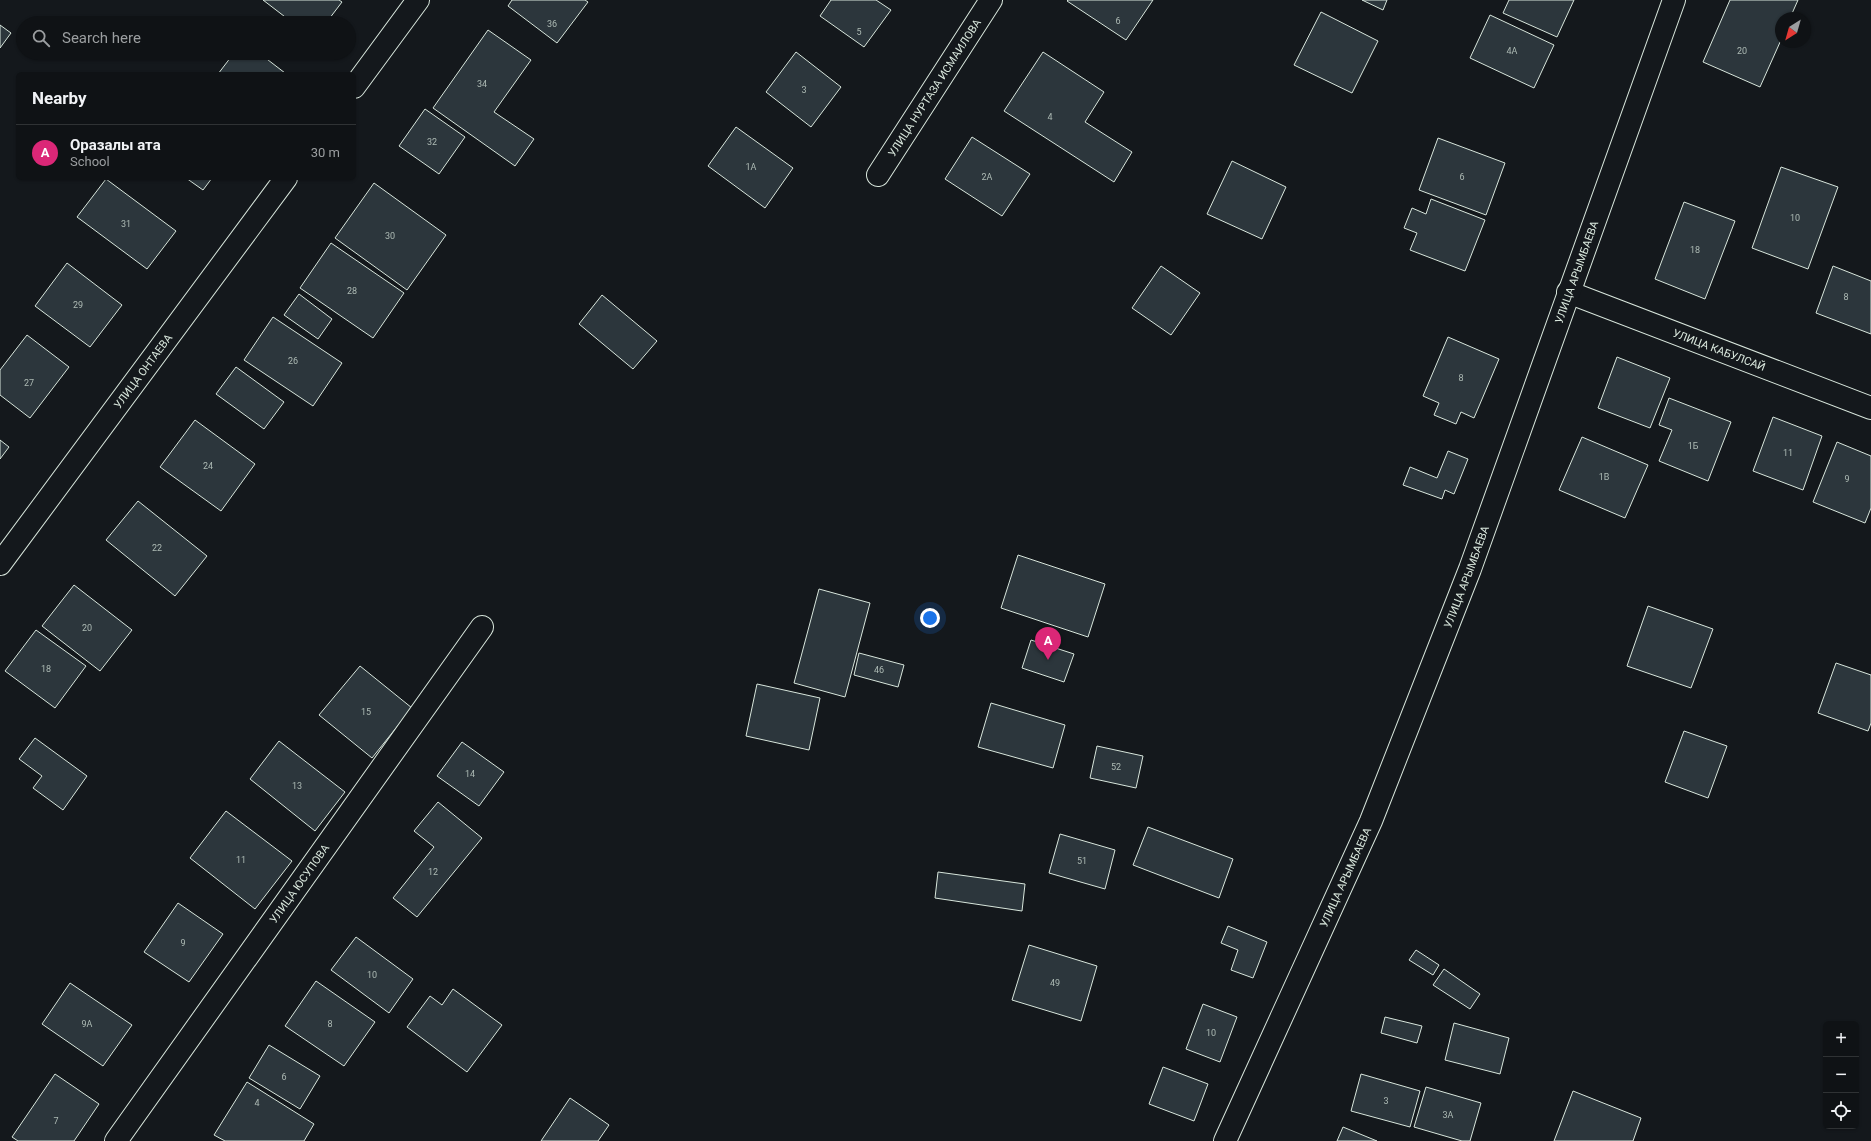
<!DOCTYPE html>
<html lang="en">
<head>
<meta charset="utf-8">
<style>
  body { margin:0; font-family:Roboto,sans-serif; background:#181b1e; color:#f1f3f6 }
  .controls { position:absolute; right:12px; bottom:12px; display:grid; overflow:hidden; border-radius:6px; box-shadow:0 1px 3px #0004 }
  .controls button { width:36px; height:36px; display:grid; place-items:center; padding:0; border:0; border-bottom:1px solid #2f3234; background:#0f1215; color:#f1f3f6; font:20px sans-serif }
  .compass { position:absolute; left:1775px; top:12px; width:36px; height:36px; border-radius:50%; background:#0f1215; box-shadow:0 1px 3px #0004; rotate:217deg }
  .you { position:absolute; left:930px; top:618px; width:14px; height:14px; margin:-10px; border:3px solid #fff; border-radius:50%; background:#1a73e8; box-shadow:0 0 0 6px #1a73e833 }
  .badge { display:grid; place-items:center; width:26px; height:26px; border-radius:50%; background:#db2777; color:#fff; font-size:13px; font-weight:700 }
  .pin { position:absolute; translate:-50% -33px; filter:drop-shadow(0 1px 2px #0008) }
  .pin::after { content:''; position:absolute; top:21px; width:14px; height:12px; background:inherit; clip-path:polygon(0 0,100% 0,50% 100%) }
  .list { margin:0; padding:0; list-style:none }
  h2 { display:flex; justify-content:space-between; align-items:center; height:52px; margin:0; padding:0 16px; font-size:17px }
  h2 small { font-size:13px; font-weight:400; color:#9b9ea0 }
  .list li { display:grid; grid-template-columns:26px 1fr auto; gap:12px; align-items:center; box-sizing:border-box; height:56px; padding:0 16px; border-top:1px solid #2f3234 }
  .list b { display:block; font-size:15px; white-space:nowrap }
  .list p { margin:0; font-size:13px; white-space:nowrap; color:#9b9ea0 }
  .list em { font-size:13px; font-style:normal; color:#9b9ea0 }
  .icon { flex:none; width:22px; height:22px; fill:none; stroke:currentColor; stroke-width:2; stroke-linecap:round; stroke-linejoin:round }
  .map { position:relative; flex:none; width:1871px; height:1141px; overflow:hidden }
  .search { position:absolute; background:#0f1215; box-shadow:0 1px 3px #0004; left:16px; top:16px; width:340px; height:44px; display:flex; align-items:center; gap:10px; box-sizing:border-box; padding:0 14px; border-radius:22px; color:#9b9ea0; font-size:15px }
  .panel { position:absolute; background:#0f1215; box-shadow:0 1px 3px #0004; left:16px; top:72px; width:340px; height:108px; border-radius:6px }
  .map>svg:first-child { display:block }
</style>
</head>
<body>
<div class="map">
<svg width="1871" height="1141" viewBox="0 0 1871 1141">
  <rect width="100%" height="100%" fill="#14181c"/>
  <g fill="#2c363c" stroke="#d8e6dc">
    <polygon points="263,0 339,0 342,2 326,23 293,23"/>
    <polygon points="512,0 585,0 588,2 557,43 508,6"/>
    <polygon points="831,0 876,0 891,10 864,47 820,16"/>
    <polygon points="1068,0 1153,0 1126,40 1067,1"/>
    <polygon points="1362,0 1387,0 1383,10"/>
    <polygon points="1509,0 1574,0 1557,37 1503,13"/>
    <polygon points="1730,0 1798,0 1790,18 1781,18 1781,40 1760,87 1703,62"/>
    <polygon points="1321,12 1378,41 1352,93 1294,65"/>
    <polygon points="1490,15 1554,45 1534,88 1470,58"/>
    <polygon points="0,25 11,33 0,48"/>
    <polygon points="488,30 531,60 494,112 534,139 515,166 433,108"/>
    <polygon points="796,52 841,87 811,127 766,92"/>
    <polygon points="1043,52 1104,92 1085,122 1132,152 1114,182 1004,111"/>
    <polygon points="234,53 259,53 285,73 284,74 218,74"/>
    <polygon points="425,109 465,137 439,174 399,146"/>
    <polygon points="736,127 793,168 765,208 708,166"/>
    <polygon points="972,137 1030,174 1002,216 945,179"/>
    <polygon points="1438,138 1505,163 1486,215 1419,190"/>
    <polygon points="1232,161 1286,187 1262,239 1207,214"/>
    <polygon points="1781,167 1838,187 1808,269 1752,248"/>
    <polygon points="186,178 212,178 203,190"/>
    <polygon points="106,179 176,231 147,269 77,217"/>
    <polygon points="374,183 446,235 407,290 335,238"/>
    <polygon points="1431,199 1485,220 1465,271 1410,250 1417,233 1404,228 1412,208 1426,214"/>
    <polygon points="1684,202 1735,221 1705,299 1655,279"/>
    <polygon points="331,243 404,293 373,338 300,288"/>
    <polygon points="67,263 122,305 90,347 35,306"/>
    <polygon points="1161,266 1200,293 1171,335 1132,308"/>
    <polygon points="1833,266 1871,281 1871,334 1816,313"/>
    <polygon points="299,294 332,319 318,339 284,315"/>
    <polygon points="602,295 657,341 633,369 579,324"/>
    <polygon points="273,317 342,363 313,406 244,360"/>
    <polygon points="27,335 69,367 30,418 0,395 0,370"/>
    <polygon points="1448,337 1499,359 1474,418 1461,412 1456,424 1434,415 1439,403 1423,396"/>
    <polygon points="1617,357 1670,378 1650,428 1598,408"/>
    <polygon points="236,367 284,402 264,429 216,394"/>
    <polygon points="1669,398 1731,422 1708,481 1659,461 1672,430 1659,425"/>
    <polygon points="1773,417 1822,436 1803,490 1753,471"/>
    <polygon points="195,420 255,464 221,511 160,467"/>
    <polygon points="1582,437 1648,465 1625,518 1559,490"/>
    <polygon points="0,440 9,447 0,459"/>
    <polygon points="1837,442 1871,456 1871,508 1865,523 1813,502"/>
    <polygon points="1448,451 1468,459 1454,494 1445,490 1442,499 1403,485 1410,467 1437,478"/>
    <polygon points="138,501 207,556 175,596 106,540"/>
    <polygon points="1018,555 1105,584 1088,637 1001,608"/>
    <polygon points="74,585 132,630 100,671 42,626"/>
    <polygon points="819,589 870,603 845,697 794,683"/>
    <polygon points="1648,606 1713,629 1691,688 1627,666"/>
    <polygon points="36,630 86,666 55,708 5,671"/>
    <polygon points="1031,640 1074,654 1064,682 1022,668"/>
    <polygon points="859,653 904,665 898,687 854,675"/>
    <polygon points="1836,663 1871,675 1871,723 1868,731 1818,713"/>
    <polygon points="360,666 412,708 372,758 319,715"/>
    <polygon points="757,684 820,698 809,750 746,736"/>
    <polygon points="991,703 1065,725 1053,768 978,747"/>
    <polygon points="1684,731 1727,746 1708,798 1665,782"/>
    <polygon points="35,738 87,776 63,810 33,788 42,776 19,759"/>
    <polygon points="279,741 345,792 315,831 250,779"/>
    <polygon points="462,742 504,772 479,806 437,776"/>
    <polygon points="1097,746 1143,756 1136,788 1090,778"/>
    <polygon points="438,802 482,838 417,917 393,898 434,847 414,831"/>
    <polygon points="226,811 292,861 255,909 190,858"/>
    <polygon points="1148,827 1233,859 1219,898 1133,865"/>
    <polygon points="1060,834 1115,850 1105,889 1049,873"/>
    <polygon points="938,872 1025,884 1022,911 935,898"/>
    <polygon points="178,903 223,934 189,982 144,952"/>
    <polygon points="1228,926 1267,942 1253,978 1231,970 1238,950 1221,943"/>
    <polygon points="356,937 413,979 389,1013 331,970"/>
    <polygon points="1029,945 1097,966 1081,1021 1012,1000"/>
    <polygon points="1416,950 1439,965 1433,975 1409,960"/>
    <polygon points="1444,969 1480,994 1470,1009 1433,985"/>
    <polygon points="316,981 375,1022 344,1066 285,1026"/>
    <polygon points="70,983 132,1025 103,1066 42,1024"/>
    <polygon points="453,989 502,1025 467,1072 407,1027 430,996 442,1005"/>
    <polygon points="1203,1004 1237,1017 1220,1062 1186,1049"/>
    <polygon points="1385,1017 1422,1026 1417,1043 1381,1033"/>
    <polygon points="1454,1023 1509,1038 1500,1074 1445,1060"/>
    <polygon points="269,1045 320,1076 300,1109 249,1078"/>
    <polygon points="1163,1067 1208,1084 1194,1121 1149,1104"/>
    <polygon points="55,1074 99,1104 74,1141 18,1141 12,1137"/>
    <polygon points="1361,1074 1420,1091 1410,1127 1351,1111"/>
    <polygon points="247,1082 314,1124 304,1141 225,1141 214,1135"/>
    <polygon points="1426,1087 1481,1103 1470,1141 1462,1141 1414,1127"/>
    <polygon points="1573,1091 1641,1118 1633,1141 1554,1141"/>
    <polygon points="570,1098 609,1125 598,1141 541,1141"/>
    <polygon points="1343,1127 1377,1141 1337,1141"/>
  </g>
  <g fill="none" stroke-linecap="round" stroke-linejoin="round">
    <g stroke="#d8e6dc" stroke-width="24">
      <g id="street">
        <path id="s1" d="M878 175 991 0"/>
        <path id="s2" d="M1568 292 1871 408"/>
        <path id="s3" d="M116 1141 482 627"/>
        <path id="s4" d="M1225 1141 1371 821 1470 569 1674 0"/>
      </g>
    </g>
    <g stroke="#d8e6dc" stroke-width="24">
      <g id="secondary">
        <polyline points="354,87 418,0"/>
        <path id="s5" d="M0 564 286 178"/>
      </g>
    </g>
    <use href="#street" stroke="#14181c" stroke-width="22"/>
    <use href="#secondary" stroke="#14181c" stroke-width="22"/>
  </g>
  <g text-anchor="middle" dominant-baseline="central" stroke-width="3" stroke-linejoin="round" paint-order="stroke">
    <g font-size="9" fill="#adbab4">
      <text x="1118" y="21">6</text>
      <text x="552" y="24">36</text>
      <text x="859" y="32">5</text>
      <text x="1512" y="51">4А</text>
      <text x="1742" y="51">20</text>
      <text x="482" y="84">34</text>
      <text x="804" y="90">3</text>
      <text x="1050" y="117">4</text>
      <text x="432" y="142">32</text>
      <text x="751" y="167">1А</text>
      <text x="987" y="177">2А</text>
      <text x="1462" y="177">6</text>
      <text x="1795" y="218">10</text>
      <text x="126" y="224">31</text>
      <text x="390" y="236">30</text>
      <text x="1695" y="250">18</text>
      <text x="352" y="291">28</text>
      <text x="1846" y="297">8</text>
      <text x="78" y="305">29</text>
      <text x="293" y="361">26</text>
      <text x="1461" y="378">8</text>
      <text x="29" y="383">27</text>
      <text x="1693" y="446">1Б</text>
      <text x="1788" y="453">11</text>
      <text x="208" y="466">24</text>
      <text x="1604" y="477">1В</text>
      <text x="1847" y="479">9</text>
      <text x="157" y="548">22</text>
      <text x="87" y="628">20</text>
      <text x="46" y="669">18</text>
      <text x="879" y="670">46</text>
      <text x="366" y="712">15</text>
      <text x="1116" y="767">52</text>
      <text x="470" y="774">14</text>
      <text x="297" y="786">13</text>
      <text x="241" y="860">11</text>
      <text x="1082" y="861">51</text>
      <text x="433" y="872">12</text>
      <text x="183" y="943">9</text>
      <text x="372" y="975">10</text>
      <text x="1055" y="983">49</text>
      <text x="87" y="1024">9А</text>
      <text x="330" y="1024">8</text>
      <text x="1211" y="1033">10</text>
      <text x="284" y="1077">6</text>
      <text x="1386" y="1101">3</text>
      <text x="257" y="1103">4</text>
      <text x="1448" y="1115">3А</text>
      <text x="56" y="1121">7</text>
    </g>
    <g font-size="11" fill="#d8e6dc" stroke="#14181c">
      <text stroke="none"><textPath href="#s1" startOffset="104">УЛИЦА НУРТАЗА ИСМАИЛОВА</textPath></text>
      <text stroke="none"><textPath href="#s4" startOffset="938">УЛИЦА АРЫМБАЕВА</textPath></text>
      <text stroke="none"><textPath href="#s2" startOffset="162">УЛИЦА КАБУЛСАЙ</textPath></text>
      <text stroke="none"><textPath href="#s5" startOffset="240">УЛИЦА ОНТАЕВА</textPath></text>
      <text stroke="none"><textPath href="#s4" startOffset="614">УЛИЦА АРЫМБАЕВА</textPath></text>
      <text stroke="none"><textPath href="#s4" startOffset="290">УЛИЦА АРЫМБАЕВА</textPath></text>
      <text stroke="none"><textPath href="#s3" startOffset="316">УЛИЦА ЮСУПОВА</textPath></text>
    </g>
  </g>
</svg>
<div class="controls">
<button>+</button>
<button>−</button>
<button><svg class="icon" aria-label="locate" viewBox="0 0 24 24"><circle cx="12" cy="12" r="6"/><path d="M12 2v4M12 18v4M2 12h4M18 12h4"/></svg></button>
</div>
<svg class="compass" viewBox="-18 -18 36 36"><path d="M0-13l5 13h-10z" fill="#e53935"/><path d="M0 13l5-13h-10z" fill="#9b9ea0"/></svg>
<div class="you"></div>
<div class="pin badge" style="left:1048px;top:660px">A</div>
<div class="search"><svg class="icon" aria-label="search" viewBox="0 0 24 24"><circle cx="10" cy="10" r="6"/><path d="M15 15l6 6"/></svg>Search here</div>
<section class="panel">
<h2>Nearby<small></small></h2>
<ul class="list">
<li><span class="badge">A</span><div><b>Оразалы ата</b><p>School</p></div><em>30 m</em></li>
</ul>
</section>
</div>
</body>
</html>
